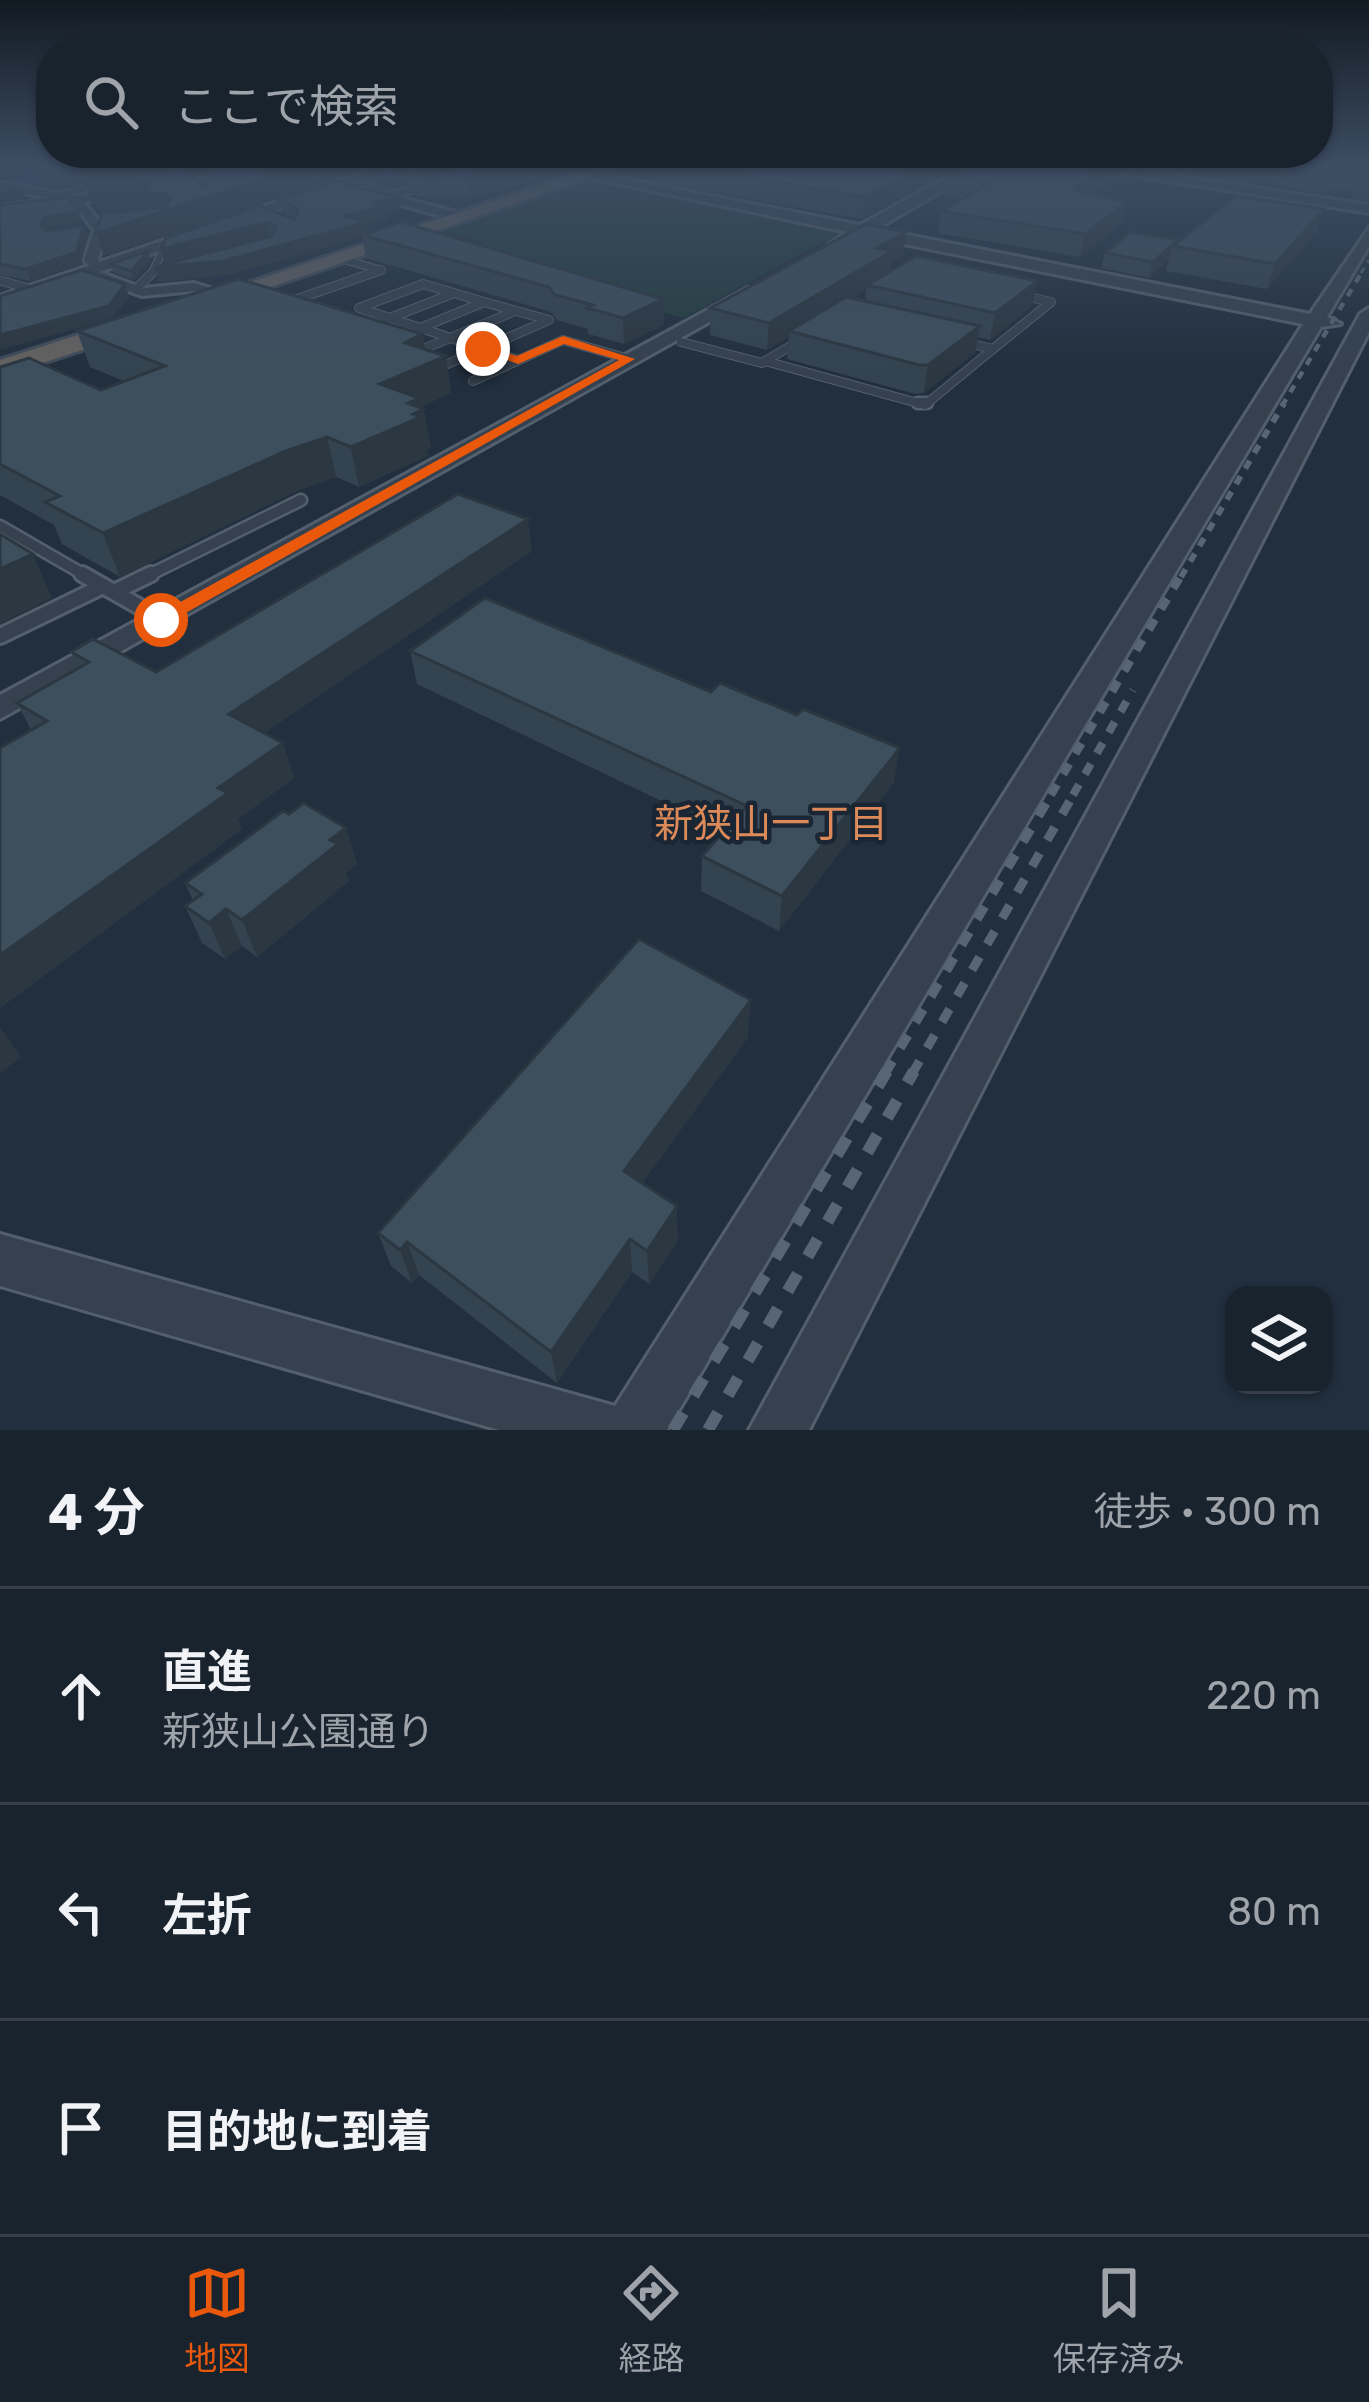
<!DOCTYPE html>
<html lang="ja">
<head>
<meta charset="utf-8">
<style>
  body { margin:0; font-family:Rubik,"Noto Sans JP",sans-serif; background:#222b36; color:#f1f3f6 }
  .controls { position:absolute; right:36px; bottom:36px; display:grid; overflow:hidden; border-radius:24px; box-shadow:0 3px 9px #0004 }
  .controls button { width:108px; height:108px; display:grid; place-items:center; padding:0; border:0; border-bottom:3px solid #37404a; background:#19232e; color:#f1f3f6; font:60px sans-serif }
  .stop { position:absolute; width:36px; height:36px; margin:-27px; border:9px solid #ea580c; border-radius:50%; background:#fff }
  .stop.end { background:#ea580c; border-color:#fff; box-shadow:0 3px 12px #0008 }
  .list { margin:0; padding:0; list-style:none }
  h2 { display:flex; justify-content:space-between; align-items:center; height:156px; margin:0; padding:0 48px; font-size:51px }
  h2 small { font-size:39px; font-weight:400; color:#9fa4aa }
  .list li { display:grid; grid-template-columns:78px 1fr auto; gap:36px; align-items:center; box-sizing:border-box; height:216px; padding:0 48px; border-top:3px solid #37404a }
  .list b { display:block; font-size:45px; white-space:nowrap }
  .list p { margin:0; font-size:39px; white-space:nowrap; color:#9fa4aa }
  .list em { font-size:39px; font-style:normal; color:#9fa4aa }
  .icon { flex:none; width:66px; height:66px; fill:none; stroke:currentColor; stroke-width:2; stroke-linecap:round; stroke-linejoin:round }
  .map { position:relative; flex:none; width:1369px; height:1430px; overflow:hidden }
  .search { position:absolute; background:#19232e; box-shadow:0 3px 9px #0004; left:36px; right:36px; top:36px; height:132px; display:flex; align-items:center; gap:30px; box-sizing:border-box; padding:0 42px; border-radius:48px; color:#9fa4aa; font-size:45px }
  .sheet { height:804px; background:#19232e }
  nav { display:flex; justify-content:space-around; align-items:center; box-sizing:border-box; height:168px; border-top:3px solid #37404a; background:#19232e; font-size:33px; color:#9fa4aa }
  nav a { display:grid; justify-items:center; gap:6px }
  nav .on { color:#ea580c }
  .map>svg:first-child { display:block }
</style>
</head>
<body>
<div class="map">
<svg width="1369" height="1430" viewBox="0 0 1369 1430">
  <rect width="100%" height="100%" fill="#212f3e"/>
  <polygon fill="#233d3f" points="582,181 837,230 839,233 684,318 450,255 484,242 438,230"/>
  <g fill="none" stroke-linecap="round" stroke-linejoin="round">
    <polygon fill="#344c66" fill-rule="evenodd" points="58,167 90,167 0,195 0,183"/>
    <g stroke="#535f6c" stroke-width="9">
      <g id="service-far3">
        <polyline points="59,195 100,184"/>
        <polyline points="381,195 428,188"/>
        <polyline points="338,258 381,270 373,273"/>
        <polyline points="152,273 165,246"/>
      </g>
    </g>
    <g stroke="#535f6c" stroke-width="10">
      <g id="service-far2">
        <polyline points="2,281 33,290"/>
        <polygon points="423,284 454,293 390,318 359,308"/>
        <polyline points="136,289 155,270"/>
        <polyline points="286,303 381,270"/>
        <polyline points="390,318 518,360"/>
        <polyline points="366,327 390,318"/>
        <polyline points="418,329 484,302 454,293"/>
        <polyline points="959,341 993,349 1051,302 1021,295"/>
        <polyline points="681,342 762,363 804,338"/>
        <polyline points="409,355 515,311"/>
        <polyline points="765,361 925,405 993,349"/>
        <polyline points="436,369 549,320 484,302"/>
        <polyline points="473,381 563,340 629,359"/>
      </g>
    </g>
    <g stroke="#535f6c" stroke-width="15">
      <g id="service-far1">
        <polyline points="918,403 927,403"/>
        <polyline points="0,526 88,577"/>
        <polyline points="145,577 301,500"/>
      </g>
    </g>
    <g stroke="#535f6c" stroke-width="20">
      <g id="service">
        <polyline points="82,574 161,619"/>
        <polyline points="114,592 151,574"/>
        <polyline points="0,636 103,586"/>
      </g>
    </g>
    <g stroke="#535f6c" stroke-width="6">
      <g id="minor">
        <polygon points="262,167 290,167 165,189 159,186"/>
        <polygon points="399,167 432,182 451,185 426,188 387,168"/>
        <polygon points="0,182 74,196 131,190 131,194 84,202 106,230 98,260 105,268 100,272 143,288 194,283 223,292 216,296 194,291 142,296 85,276 85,270 92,269 84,260 94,230 73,203 0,214 0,206 53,199 0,188"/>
        <polygon points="363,188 456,212 458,215 452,219 359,193"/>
      </g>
    </g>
    <g stroke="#535f6c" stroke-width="6">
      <g id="tertiary">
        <polygon points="379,167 399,167 0,307 0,296"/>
        <polygon points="966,167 982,167 877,229 1310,314 1369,228 1369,246 1327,317 1341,324 1321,327 667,1430 499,1430 0,1286 0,1234 615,1406 1303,324 864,236 836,250 828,245 847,232 572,174 579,170 860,225"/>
        <polygon points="1081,167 1116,167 1369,205 1369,213"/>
        <polygon points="748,288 754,289 754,297 0,719 0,695"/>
        <polygon points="1369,308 1369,332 809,1430 749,1430 1360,314"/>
      </g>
    </g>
    <g stroke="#404c59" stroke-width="6">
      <g id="trunk">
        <polygon points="594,167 622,167 209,308 200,310 188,303"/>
        <polygon points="137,316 150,324 146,329 0,377 0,360"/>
      </g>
    </g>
    <use href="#service-far3" stroke="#35414e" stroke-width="6"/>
    <use href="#service-far2" stroke="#35414e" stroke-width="8"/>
    <use href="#service-far1" stroke="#35414e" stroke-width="10"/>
    <use href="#service" stroke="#35414e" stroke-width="14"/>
    <use href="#minor" fill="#35414e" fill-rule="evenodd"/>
    <use href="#tertiary" fill="#35414e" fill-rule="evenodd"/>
    <use href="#trunk" fill="#646260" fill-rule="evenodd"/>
    <polyline stroke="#576575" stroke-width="3" stroke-dasharray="6 6" stroke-linecap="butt" points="1361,273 1369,260"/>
    <polyline stroke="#576575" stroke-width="4.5" stroke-dasharray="8 8" stroke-linecap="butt" points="1282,406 1363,270"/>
    <polyline stroke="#576575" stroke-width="6" stroke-dasharray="9 9" stroke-linecap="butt" points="1181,577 1284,403"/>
    <g stroke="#576575" stroke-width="8" stroke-dasharray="12 12" stroke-linecap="butt">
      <polyline points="1051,795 1182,574"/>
      <polyline points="1073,795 1133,690"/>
    </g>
    <g stroke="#576575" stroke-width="9" stroke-dasharray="15 15" stroke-linecap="butt">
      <polyline points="885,1074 1053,792"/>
      <polyline points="912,1074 1075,792"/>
    </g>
    <g stroke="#576575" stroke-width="12" stroke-dasharray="20 20" stroke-linecap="butt">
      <polyline points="673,1430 887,1071"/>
      <polyline points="708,1430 914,1071"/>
    </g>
  </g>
  <g fill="#344350" fill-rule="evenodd">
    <path d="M35 167H257L267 175 266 167H364L104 256 96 233 102 214 98 204H92L124 177 123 173 119 172 56 188 42 186ZM202 172 205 184 204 186 189 173Z"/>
    <polygon points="411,167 442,167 438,172 523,177 524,185 470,198 416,197 413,177 426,174"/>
    <polygon points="653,167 956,167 862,219 653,181"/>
    <polygon points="959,167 1118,167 1116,177 1093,194 1128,202 1123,223 1080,257 938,233 941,211 962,199 943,195 946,175"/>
    <polygon points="1121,167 1369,167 1369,203 1352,198 1355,190 1310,192 1256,178 1251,183"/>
    <polygon points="407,176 408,183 379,188 364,184 363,177"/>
    <polygon points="398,197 400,210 386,214 387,220 367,224 369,233 663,299 664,325 624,344 588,334 588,329 557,320 551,312 366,258 362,237 227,275 159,282 155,267 272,236 165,263 161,249 261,206 295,220 283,212 280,200"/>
    <polygon points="0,205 79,211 82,222 49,228 47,231 83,226 87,237 81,264 31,281 0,275"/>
    <polygon points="1324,209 1316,232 1267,289 1166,271 1169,259 1149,278 1101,268 1105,253 1177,243"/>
    <polygon points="148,251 150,259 134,280 113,272 110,264"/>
    <path d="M903 255 891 263 890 271 1032 306 990 340 978 337 975 353 924 393 915 394 787 359 789 337 767 350 710 335V308ZM866 290 865 301 853 298Z"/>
    <polygon points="77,331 422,334 425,349 446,356 451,393 420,407 431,448 427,450 428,456 359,487 336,477 297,491 120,577 62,544 54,525 0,495 0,367 101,390 124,381 90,367"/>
    <polygon points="532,551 264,733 283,743 294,778 238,819 242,829 0,1008 0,748 31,730 17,703 78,668 71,652 156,672"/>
    <polygon points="410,651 894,782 779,931 701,891 702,856 724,831 417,684"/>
    <polygon points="289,814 346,828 357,864 346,873 349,881 257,957 242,946 225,959 202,943 185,906 193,901 185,883"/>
    <polygon points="748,1037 642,1183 678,1240 649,1284 632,1272 557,1383 419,1275 412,1283 391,1266 378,1233"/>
  </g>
  <g fill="#2b3741">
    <polygon points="118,167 119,172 56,188 49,168"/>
    <polygon points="121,167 200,167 202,172 146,180 150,194 164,193 169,210 300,167 364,167 104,256 96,233 103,219 98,204 92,204 85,183 125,180"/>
    <polygon points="512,167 569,167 523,177 524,185 470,198 468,178"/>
    <polygon points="922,167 956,167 862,219 864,197"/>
    <polygon points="1106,167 1118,167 1116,177 1070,211 1074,189"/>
    <polygon points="407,176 408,183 379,188 378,181"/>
    <polygon points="23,191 26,198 3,201 1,194"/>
    <polygon points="398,197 400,210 386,214 387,220 367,224 369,235 362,235 362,237 227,275 159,282 155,267 343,216 376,203"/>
    <polygon points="1128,202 1123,223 1080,257 1085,234"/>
    <polygon points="1324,209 1316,232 1267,289 1275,264"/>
    <polygon points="79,211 82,222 49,228 44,237 40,226 45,217"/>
    <polygon points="268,222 271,236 165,263 161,249"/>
    <polygon points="83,226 87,237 81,264 31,281 26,269"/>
    <polygon points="906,232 903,255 891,263 889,275 867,285 866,290 795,333 789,331 789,337 767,350 769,323 877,248"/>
    <polygon points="1178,240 1173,246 1169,259 1149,278 1153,262"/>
    <polygon points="148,251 150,259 134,280 131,271"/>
    <polygon points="1038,281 1032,306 990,340 995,313"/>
    <polygon points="125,284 129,296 113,318 0,350 0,335"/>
    <polygon points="663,299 664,325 624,344 623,318"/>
    <polygon points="980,326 975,353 924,393 928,365"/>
    <polygon points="422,334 427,364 446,356 451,393 420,407 424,409 431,448 427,450 428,456 359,487 351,447 380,384 405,343"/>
    <polygon points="327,437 336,477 297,491 120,577 103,533 286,451"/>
    <polygon points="528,519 532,551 241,749 229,714"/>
    <polygon points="33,554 52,598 0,624 0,569"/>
    <polygon points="283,743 294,778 238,819 242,829 0,1008 0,955 218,788"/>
    <polygon points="900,748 894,782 779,931 782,896"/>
    <polygon points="346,828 357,864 346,873 349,881 257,957 242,920 330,840"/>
    <polygon points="226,909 242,946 225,959 209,923"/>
    <polygon points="751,1000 748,1037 626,1206 624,1171"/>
    <polygon points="0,1027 21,1057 0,1074"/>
    <polygon points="677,1206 678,1240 649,1284 647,1251"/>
    <polygon points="630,1239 632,1272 557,1383 551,1352"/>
    <polygon points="407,1242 419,1275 412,1283 400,1250"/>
  </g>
  <g fill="#3d4e5d" stroke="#2b3741" stroke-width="3">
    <polygon points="201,167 257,167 267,175 271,167 300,167 96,233 102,214 166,207 171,198 164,193 96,197 147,191 151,183 146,178 85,183 183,168 204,186 209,177"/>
    <polygon points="471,167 512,167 468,178 413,177"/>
    <polygon points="688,167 922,167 864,197"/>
    <polygon points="959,167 1106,167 1074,189 1128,202 1085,234 941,211 991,182 946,175"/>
    <polygon points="1300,167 1369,167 1369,180 1360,177 1366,169 1317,171"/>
    <polygon points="389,168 407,176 378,181 363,177"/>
    <polygon points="336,181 398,197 376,203 384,207 343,216 367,222 223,261 155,267 272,236 276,226 268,222 161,249 166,238 261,206 295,220 298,209 280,200"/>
    <polygon points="0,187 3,187 23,191 1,194"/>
    <polygon points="1236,196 1324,209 1275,264 1173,246"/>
    <polygon points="68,197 79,211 45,217 40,226 47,231 83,226 77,252 26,269 0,264 0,205"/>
    <polygon points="401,222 663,299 623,318 587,308 593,305 555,295 549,287 362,235"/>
    <polygon points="866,224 906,232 877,248 892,251 769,323 710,308"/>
    <polygon points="1131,232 1178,240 1153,262 1105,253"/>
    <polygon points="148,251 131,271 110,264"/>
    <polygon points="916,256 1038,281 995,313 867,285"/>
    <polygon points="82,270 125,284 109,306 0,335 0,296"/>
    <polygon points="239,279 422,334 405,343 446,356 380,384 419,398 408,403 424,409 413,414 421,417 351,447 327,437 286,451 103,533 45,502 60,496 0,464 0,367 29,358 101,390 165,366 77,331"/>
    <polygon points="846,297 980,326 928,365 919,365 789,331"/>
    <polygon points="458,494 528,519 229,714 283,743 218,788 228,793 0,955 0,748 47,721 17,703 89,662 71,652 93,639 156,672"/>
    <polygon points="0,534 33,554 0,569"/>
    <polygon points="485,598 711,692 720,683 797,715 803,709 900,748 782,896 702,856 747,806 410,651"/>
    <polygon points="304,803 346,828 330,840 338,844 242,920 226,909 209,923 185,906 202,894 185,883 283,811 289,814"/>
    <polygon points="639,939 751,1000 624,1171 677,1206 647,1251 630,1239 551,1352 407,1242 400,1250 378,1233"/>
  </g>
  <linearGradient id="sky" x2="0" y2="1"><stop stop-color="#121a22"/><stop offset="0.45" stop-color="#3d4d63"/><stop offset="1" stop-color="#3d4d63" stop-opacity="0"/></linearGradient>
  <rect width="1369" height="368" fill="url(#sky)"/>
  <polygon fill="#ea580c" points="563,336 635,359 168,623 155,623 155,616 619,360 564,344 518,364 477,349 483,345 517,356"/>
  <g text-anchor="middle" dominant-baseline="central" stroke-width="9" stroke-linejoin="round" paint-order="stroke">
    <g font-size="39" fill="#dc8a59" stroke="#1a2633">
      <text x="771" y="824">新狭山一丁目</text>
    </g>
  </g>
</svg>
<div class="controls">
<button><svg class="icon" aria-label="layers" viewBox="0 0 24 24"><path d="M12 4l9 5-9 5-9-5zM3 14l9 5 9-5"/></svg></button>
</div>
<div class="stop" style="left:161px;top:620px"></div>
<div class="stop end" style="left:483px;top:349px"></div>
<div class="search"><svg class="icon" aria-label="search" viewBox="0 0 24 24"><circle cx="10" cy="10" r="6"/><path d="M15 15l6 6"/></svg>ここで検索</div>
</div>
<section class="sheet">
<h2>4 分<small>徒歩 · 300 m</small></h2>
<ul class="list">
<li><svg class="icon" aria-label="ahead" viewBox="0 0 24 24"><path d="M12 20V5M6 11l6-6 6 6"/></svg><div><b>直進</b><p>新狭山公園通り</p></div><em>220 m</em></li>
<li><svg class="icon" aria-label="left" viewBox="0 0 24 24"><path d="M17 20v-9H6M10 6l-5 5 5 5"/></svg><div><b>左折</b></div><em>80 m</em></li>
<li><svg class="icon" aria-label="arrive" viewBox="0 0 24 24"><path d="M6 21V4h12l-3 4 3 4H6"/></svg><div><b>目的地に到着</b></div></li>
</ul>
</section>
<nav>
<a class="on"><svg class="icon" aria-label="map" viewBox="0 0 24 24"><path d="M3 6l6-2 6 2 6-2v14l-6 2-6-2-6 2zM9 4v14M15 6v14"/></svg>地図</a>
<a><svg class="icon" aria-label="directions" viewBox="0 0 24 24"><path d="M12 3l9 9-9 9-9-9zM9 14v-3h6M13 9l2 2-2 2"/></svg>経路</a>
<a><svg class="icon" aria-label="saved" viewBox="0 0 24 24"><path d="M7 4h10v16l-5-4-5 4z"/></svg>保存済み</a>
</nav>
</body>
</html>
